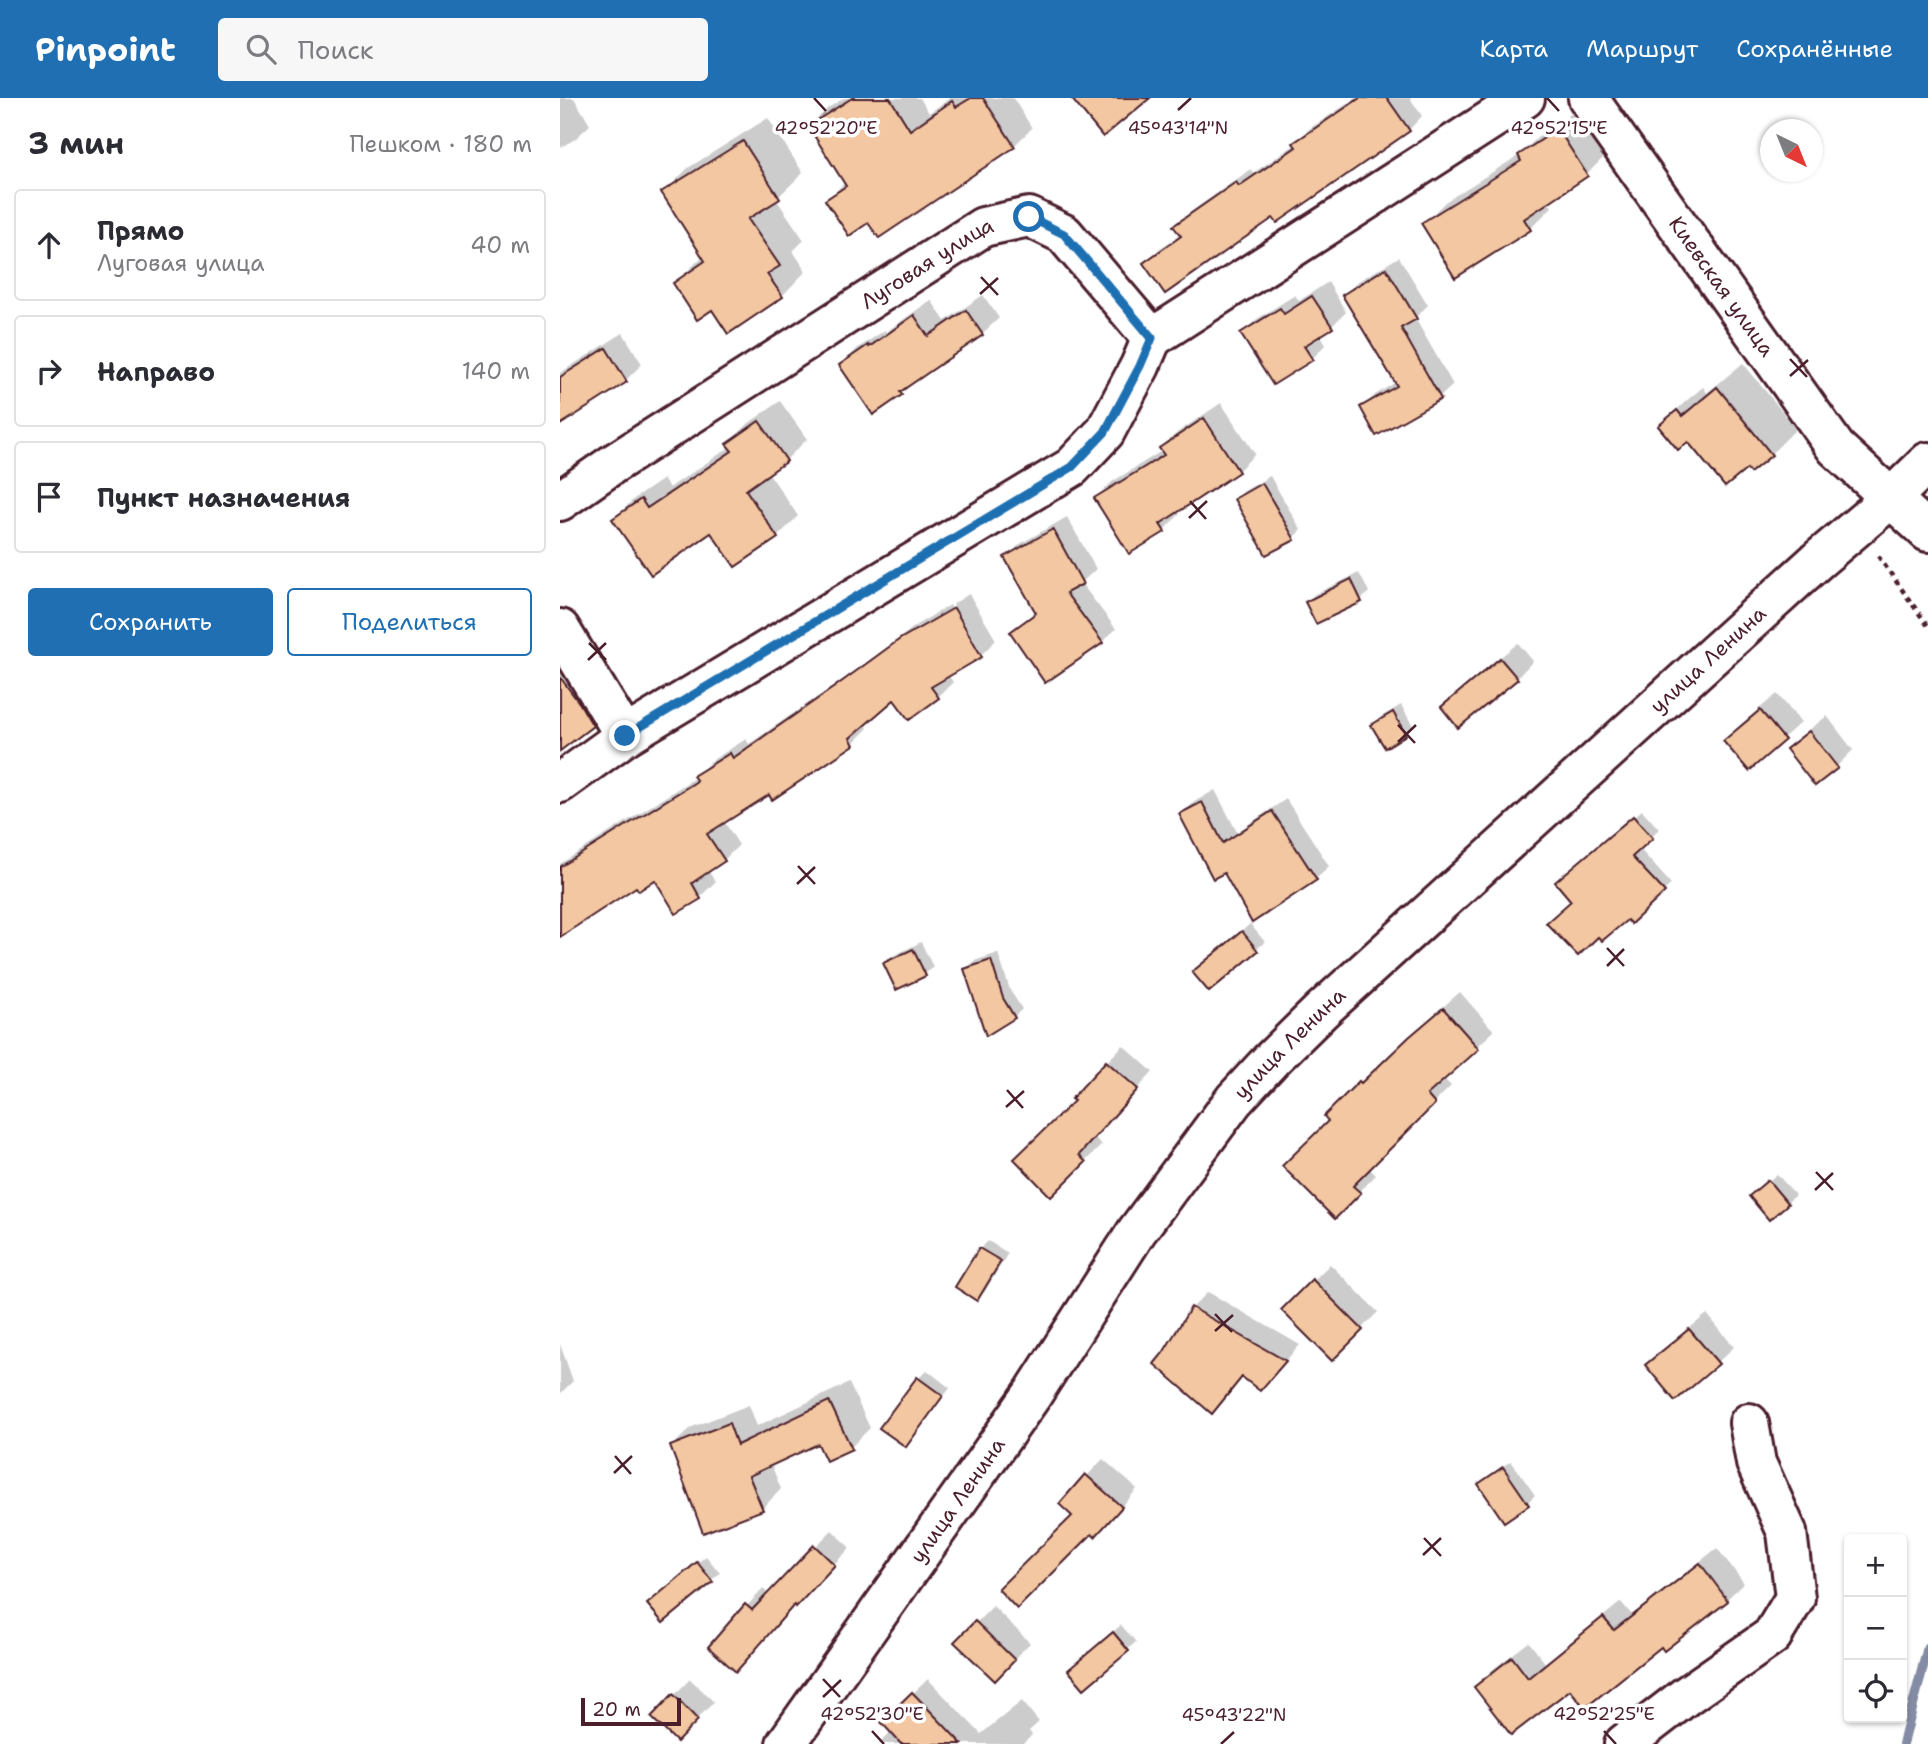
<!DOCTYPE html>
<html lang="ru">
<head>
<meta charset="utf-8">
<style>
  body { margin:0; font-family:"Shantell Sans",sans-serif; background:#f7f7f7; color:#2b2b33 }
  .controls { position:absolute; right:21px; bottom:21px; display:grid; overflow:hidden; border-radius:7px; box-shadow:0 2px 5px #0004 }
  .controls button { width:63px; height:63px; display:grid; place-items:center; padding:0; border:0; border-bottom:2px solid #e1e1e2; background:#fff; color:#2b2b33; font:35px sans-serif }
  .compass { position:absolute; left:1200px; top:21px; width:63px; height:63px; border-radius:50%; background:#fff; box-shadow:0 2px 5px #0004; rotate:137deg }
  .scale { position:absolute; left:21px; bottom:18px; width:100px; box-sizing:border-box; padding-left:7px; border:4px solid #4a1f2b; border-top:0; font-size:19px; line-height:24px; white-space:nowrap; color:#4a1f2b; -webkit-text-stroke:5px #fff; paint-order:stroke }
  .stop { position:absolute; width:21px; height:21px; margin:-16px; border:5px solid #1f6fb2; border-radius:50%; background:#fff }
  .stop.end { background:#1f6fb2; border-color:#fff; box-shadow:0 2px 7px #0008 }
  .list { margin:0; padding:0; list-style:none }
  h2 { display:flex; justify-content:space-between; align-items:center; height:91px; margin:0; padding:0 28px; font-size:30px }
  h2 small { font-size:23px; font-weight:400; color:#7c7c81 }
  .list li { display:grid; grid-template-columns:46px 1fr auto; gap:21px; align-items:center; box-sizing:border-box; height:112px; margin:0 14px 14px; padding:0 14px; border:2px solid #e1e1e2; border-radius:7px }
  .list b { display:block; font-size:26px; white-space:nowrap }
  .list p { margin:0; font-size:23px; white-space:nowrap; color:#7c7c81 }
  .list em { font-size:23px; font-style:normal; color:#7c7c81 }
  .actions { display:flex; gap:14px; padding:21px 28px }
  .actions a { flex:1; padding:16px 0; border:2px solid #1f6fb2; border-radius:7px; text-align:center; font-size:24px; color:#1f6fb2 }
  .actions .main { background:#1f6fb2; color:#fff }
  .icon { flex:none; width:38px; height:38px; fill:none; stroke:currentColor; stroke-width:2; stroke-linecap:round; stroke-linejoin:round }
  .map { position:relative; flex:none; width:1368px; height:1646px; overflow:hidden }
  header { display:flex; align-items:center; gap:42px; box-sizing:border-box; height:98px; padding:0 35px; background:#1f6fb2; color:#fff }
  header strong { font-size:33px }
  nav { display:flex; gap:38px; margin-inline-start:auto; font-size:24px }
  .search { width:490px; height:63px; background:#f7f7f7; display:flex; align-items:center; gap:18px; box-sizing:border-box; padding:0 24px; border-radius:7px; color:#7c7c81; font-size:26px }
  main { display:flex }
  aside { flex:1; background:#fff }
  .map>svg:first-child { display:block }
</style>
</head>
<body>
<header>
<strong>Pinpoint</strong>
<div class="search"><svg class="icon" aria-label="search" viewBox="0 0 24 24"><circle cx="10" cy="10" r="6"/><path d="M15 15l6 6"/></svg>Поиск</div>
<nav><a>Карта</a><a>Маршрут</a><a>Сохранённые</a></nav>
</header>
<main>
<aside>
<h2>3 мин<small>Пешком · 180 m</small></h2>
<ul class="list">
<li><svg class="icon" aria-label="ahead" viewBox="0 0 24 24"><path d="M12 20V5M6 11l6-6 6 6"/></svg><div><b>Прямо</b><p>Луговая улица</p></div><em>40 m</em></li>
<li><svg class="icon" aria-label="right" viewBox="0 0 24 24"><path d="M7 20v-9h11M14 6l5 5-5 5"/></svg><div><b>Направо</b></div><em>140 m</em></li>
<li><svg class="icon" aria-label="arrive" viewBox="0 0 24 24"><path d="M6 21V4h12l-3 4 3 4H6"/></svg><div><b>Пункт назначения</b></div></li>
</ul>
<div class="actions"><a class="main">Сохранить</a><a>Поделиться</a></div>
</aside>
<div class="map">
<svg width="1368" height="1646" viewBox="0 0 1368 1646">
  <rect width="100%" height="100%" fill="#fff"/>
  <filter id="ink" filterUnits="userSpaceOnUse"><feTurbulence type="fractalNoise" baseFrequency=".0143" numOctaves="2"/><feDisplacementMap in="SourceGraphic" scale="14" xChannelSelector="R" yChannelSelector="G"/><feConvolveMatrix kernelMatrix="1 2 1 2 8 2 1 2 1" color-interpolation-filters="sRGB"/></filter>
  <g filter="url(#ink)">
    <g fill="#0003">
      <polygon points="0,0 14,0 30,27 15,41 0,50"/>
      <polygon points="284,0 360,0 369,15 390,0 453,0 472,30 454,48 309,122 268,102 285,84 250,28 268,10"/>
      <polygon points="796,0 850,0 862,18 849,32 714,117 586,165 599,151 621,136 616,128 629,115 691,71 693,75 736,46 749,31"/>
      <polygon points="1020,10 1049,54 1027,76 988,103 992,109 970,131 863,126 885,104 961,56 982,35"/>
      <polygon points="208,20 243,75 216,101 244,142 233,153 246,173 222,198 152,210 115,185 143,158 104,94 128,70"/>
      <polygon points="839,159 868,207 855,220 893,287 880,299 817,336 802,309 815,297 836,284 784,197 797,184"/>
      <polygon points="768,184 786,214 772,228 760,236 766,246 752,261 682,236 697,221 735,197 739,203"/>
      <polygon points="423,197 439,220 422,236 357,281 341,296 314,314 281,267 298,250 325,232 326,234 371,202 385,223"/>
      <polygon points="63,235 82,266 66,282 0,325 0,275"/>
      <polygon points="1183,265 1236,331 1211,356 1191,373 1187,368 1100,328 1125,304 1143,289 1147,295"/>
      <polygon points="220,303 247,341 226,362 208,374 238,418 217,439 54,421 75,400 103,381 109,390 170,349 168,346 189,325"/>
      <polygon points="661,305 695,356 678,373 618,413 620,416 603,433 536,400 552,384 603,352 602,350 618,334"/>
      <polygon points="710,378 741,432 733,440 676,401 684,393"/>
      <polygon points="507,419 536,471 521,485 556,531 542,544 485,582 452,534 477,512 447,459 460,446"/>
      <polygon points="799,475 809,494 801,502 747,504 755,496"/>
      <polygon points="409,496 436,542 421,557 388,577 393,584 378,599 335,599 304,625 308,630 293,645 213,699 210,694 164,723 179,747 164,762 148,772 155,784 140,799 96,780 77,787 0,837 0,766 136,679 151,663 186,641 189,646 291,576 358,526 390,507 418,556 422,556 393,506"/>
      <polygon points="958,545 973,563 957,580 883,609 899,593"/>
      <polygon points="0,564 49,610 32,627 0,651"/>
      <polygon points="1217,596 1241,624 1189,671 1165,643 1181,626"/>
      <polygon points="841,607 853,628 845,636 813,627 821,619"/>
      <polygon points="1267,618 1293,652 1277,668 1256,685 1229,651 1245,635"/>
      <polygon points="655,692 677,734 726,701 769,768 756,781 664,773 621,717 634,704"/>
      <polygon points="1082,712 1099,731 1079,750 1111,786 1104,793 1013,802 1005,777"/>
      <polygon points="690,826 705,844 649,891 643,867"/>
      <polygon points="361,844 373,869 365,876 325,865 333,858"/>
      <polygon points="438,855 450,892 462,911 454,919 427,935 406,871 414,863"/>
      <polygon points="900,894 934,933 883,980 891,988 809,1070 816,1077 775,1118 771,1023 766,1018 817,968 819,970 867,923"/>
      <polygon points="563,947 593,974 534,1039 542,1047 491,1096 516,1002 547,964"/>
      <polygon points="1217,1076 1235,1097 1227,1105 1199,1091"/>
      <polygon points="428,1143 448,1155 425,1193 417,1201 397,1189 420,1151"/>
      <polygon points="770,1166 818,1214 772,1260 724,1212"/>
      <polygon points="648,1194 740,1247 700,1291 684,1278 652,1313 632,1210"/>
      <polygon points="1147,1216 1174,1249 1157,1265 1088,1267 1104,1251"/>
      <polygon points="0,1246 13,1283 0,1296"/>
      <polygon points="367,1272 390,1290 353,1339 345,1347 322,1330 359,1280"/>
      <polygon points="289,1285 310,1330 291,1349 259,1343 211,1366 221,1391 202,1411 112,1348 132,1329 189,1307 197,1328"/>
      <polygon points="543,1361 577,1391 552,1420 515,1418 527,1378"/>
      <polygon points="951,1363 975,1397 967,1405 920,1386 928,1378"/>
      <polygon points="272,1432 290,1450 235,1506 176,1572 187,1508 203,1491 209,1496"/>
      <polygon points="1157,1450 1184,1485 1167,1501 1105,1551 1101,1547 1010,1589 916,1589 932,1572 969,1544 985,1565 1061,1504 1072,1517"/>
      <polygon points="146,1458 160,1475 103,1523 97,1498"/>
      <polygon points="433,1508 470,1545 435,1580 397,1544"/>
      <polygon points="561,1527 576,1544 524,1589 518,1564"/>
      <polygon points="130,1581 154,1604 117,1641 94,1618"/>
      <polygon points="368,1581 421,1636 462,1603 479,1624 469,1633 472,1637 463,1646 318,1646 332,1633 323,1624"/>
    </g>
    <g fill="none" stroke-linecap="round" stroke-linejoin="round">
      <polyline stroke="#848ba4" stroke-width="10" points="1343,1646 1368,1549"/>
    </g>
    <g fill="#f2c7a1" stroke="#4a1f2b" stroke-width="2">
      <polygon points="292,0 330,0 350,32 392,3 396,9 411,0 423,0 455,49 319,140 308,125 289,138 265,102 286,88 248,28"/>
      <polygon points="511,0 590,0 543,39"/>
      <polygon points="800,0 827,0 850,33 717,125 713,120 605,196 583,165 621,138 613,128 676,84 679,88 736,49 733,45"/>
      <polygon points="998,31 1028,78 964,121 971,132 895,180 861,125 961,63 958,57"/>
      <polygon points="183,43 220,101 188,121 220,168 207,176 223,199 168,236 152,212 137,222 113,185 145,163 101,94"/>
      <polygon points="826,170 857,221 841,230 881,301 816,338 800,309 837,288 782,197"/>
      <polygon points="752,198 773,230 744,248 753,262 713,287 680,235 720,210 724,216"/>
      <polygon points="406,212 423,237 340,294 342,297 313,317 279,267 308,247 309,249 354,217 368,238"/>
      <polygon points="46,250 67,284 0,327 0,279"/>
      <polygon points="1157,289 1212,357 1190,375 1187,371 1165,389 1128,344 1118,352 1098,328 1117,312 1122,318"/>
      <polygon points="644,320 679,374 600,426 605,434 569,456 534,400 604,357 599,350"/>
      <polygon points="199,323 227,363 186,392 218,440 175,469 151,435 91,477 52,421 81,401 87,410 172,353 166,346"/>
      <polygon points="702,385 735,442 706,457 674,401"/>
      <polygon points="493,431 523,486 506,495 543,545 485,585 450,534 476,515 444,459"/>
      <polygon points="791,481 802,504 756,526 745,504"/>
      <polygon points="394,510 422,559 371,589 379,600 349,622 334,602 290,640 294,647 212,702 209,697 147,736 165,763 132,785 141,801 116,816 95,782 79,793 76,789 0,839 0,769 137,683 133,678 170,655 173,660 273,590 340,541"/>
      <polygon points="940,560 958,581 898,630 881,609"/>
      <polygon points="0,579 20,606 33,628 0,653"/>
      <polygon points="1200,612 1225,642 1189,673 1163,643"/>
      <polygon points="833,614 846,637 825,650 811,627"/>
      <polygon points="1249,633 1278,670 1255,688 1226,651"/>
      <polygon points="642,704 663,745 712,713 757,782 692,825 664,775 653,781 619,716"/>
      <polygon points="1073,718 1093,740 1072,759 1105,794 1071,826 1067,822 1042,843 1038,839 1018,858 986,825 1011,803 995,784"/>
      <polygon points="682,833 698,853 649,894 632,874"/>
      <polygon points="353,851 366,878 336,892 323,865"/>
      <polygon points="431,862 443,900 455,920 426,938 404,871"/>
      <polygon points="883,910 919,951 867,997 875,1006 793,1088 801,1095 775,1121 722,1068 768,1023 764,1018 799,983 801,985 849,939"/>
      <polygon points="546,963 578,991 519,1057 526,1064 491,1099 454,1061 514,1003 511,1001"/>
      <polygon points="1208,1082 1228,1106 1209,1122 1189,1098"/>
      <polygon points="419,1150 441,1163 417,1203 395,1189"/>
      <polygon points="752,1181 803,1232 772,1263 721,1212"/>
      <polygon points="631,1209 726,1263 700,1293 682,1279 652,1316 594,1266 603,1255"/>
      <polygon points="1129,1231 1159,1266 1115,1303 1085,1267"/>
      <polygon points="357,1279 383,1298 346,1349 319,1330"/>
      <polygon points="269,1303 292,1351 266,1363 258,1346 189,1378 203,1412 143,1435 110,1348 169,1325 177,1347"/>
      <polygon points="943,1369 969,1407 944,1424 918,1386"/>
      <polygon points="525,1376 562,1409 535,1439 532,1436 457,1511 438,1491 512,1418 499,1406"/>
      <polygon points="254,1447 275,1467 236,1509 234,1507 176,1574 148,1549 185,1506 192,1512"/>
      <polygon points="137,1464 153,1484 103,1525 87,1506"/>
      <polygon points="1140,1465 1168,1503 1104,1553 1101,1549 1025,1610 1010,1592 951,1637 914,1589 952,1559 968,1580 1043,1519 1054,1532"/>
      <polygon points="415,1523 455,1562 435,1583 394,1544"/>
      <polygon points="553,1534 569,1553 524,1591 508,1572"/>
      <polygon points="352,1594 402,1646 341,1646 321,1624"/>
      <polygon points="113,1596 138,1622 117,1644 91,1619"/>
    </g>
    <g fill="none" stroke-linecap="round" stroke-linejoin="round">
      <g stroke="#4a1f2b" stroke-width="44">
        <g id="minor">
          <path id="s1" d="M1028 0 1276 350 1368 434"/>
          <path id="s2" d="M0 403 53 366 423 129 469 119 504 136 592 240 965 0"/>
          <polyline points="0,531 65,638"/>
          <polyline points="0,685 65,638 512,369 545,334 580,268 592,240"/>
          <path id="s3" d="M226 1646 472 1297 577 1133 674 1002 711 962 761 913 1258 462 1330 401 1368 364"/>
          <polyline points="1064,1646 1126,1598 1212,1538 1235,1500 1227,1434 1196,1365 1189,1325"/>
        </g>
      </g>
      <polyline stroke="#4a1f2b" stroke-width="4.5" stroke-dasharray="5 5" stroke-linecap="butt" points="1318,458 1368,528"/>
      <use href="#minor" stroke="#fff" stroke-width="38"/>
    </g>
  </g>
  <g fill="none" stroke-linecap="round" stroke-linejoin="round" filter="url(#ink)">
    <polyline stroke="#1f6fb2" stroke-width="9" points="65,638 512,369 545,334 580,268 592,240 504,136 469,119"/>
  </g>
  <path fill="none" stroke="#4a1f2b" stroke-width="2.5" d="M254 0 266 13M987 0 999 13M618 12 631 0M421 179 438 197M420 196 438 180M1230 261 1247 279M1230 278 1248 262M630 403 646 421M629 420 647 403M29 545 46 562M28 562 46 545M838 627 855 645M838 644 856 627M238 768 255 786M237 786 255 769M1047 850 1064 868M1047 868 1064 851M447 992 463 1010M446 1009 464 993M1256 1074 1273 1092M1255 1092 1273 1075M655 1216 672 1234M655 1233 673 1217M55 1358 71 1376M54 1375 72 1358M864 1440 881 1458M863 1457 881 1440M263 1581 280 1599M263 1599 281 1582M312 1633 324 1646M1044 1633 1056 1646M661 1646 674 1634"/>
  <g text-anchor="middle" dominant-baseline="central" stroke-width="7" stroke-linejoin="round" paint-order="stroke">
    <g font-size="21" fill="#4a1f2b" stroke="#fff">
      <text stroke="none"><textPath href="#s2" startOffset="438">Луговая улица</textPath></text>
      <text stroke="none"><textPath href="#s1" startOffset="231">Киевская улица</textPath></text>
      <text stroke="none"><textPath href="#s3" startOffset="1432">улица Ленина</textPath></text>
      <text stroke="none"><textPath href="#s3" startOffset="864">улица Ленина</textPath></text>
      <text stroke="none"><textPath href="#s3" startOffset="298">улица Ленина</textPath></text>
    </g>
  </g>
  <g font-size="18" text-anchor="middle" fill="#4a1f2b" stroke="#fff" stroke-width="7" stroke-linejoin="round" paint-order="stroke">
    <text x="618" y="36">45°43'14"N</text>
    <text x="266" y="36">42°52'20"E</text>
    <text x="999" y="36">42°52'15"E</text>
    <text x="312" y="1622">42°52'30"E</text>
    <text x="1044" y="1622">42°52'25"E</text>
    <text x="674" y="1623">45°43'22"N</text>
  </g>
</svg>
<div class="controls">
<button>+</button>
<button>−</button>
<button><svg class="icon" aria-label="locate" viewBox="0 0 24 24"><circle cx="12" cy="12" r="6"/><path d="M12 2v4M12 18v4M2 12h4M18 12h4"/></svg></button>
</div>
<svg class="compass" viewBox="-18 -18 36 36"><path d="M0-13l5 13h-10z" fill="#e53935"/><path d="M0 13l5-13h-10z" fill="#7c7c81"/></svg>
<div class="scale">20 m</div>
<div class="stop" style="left:469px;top:119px"></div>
<div class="stop end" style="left:65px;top:638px"></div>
</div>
</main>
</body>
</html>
